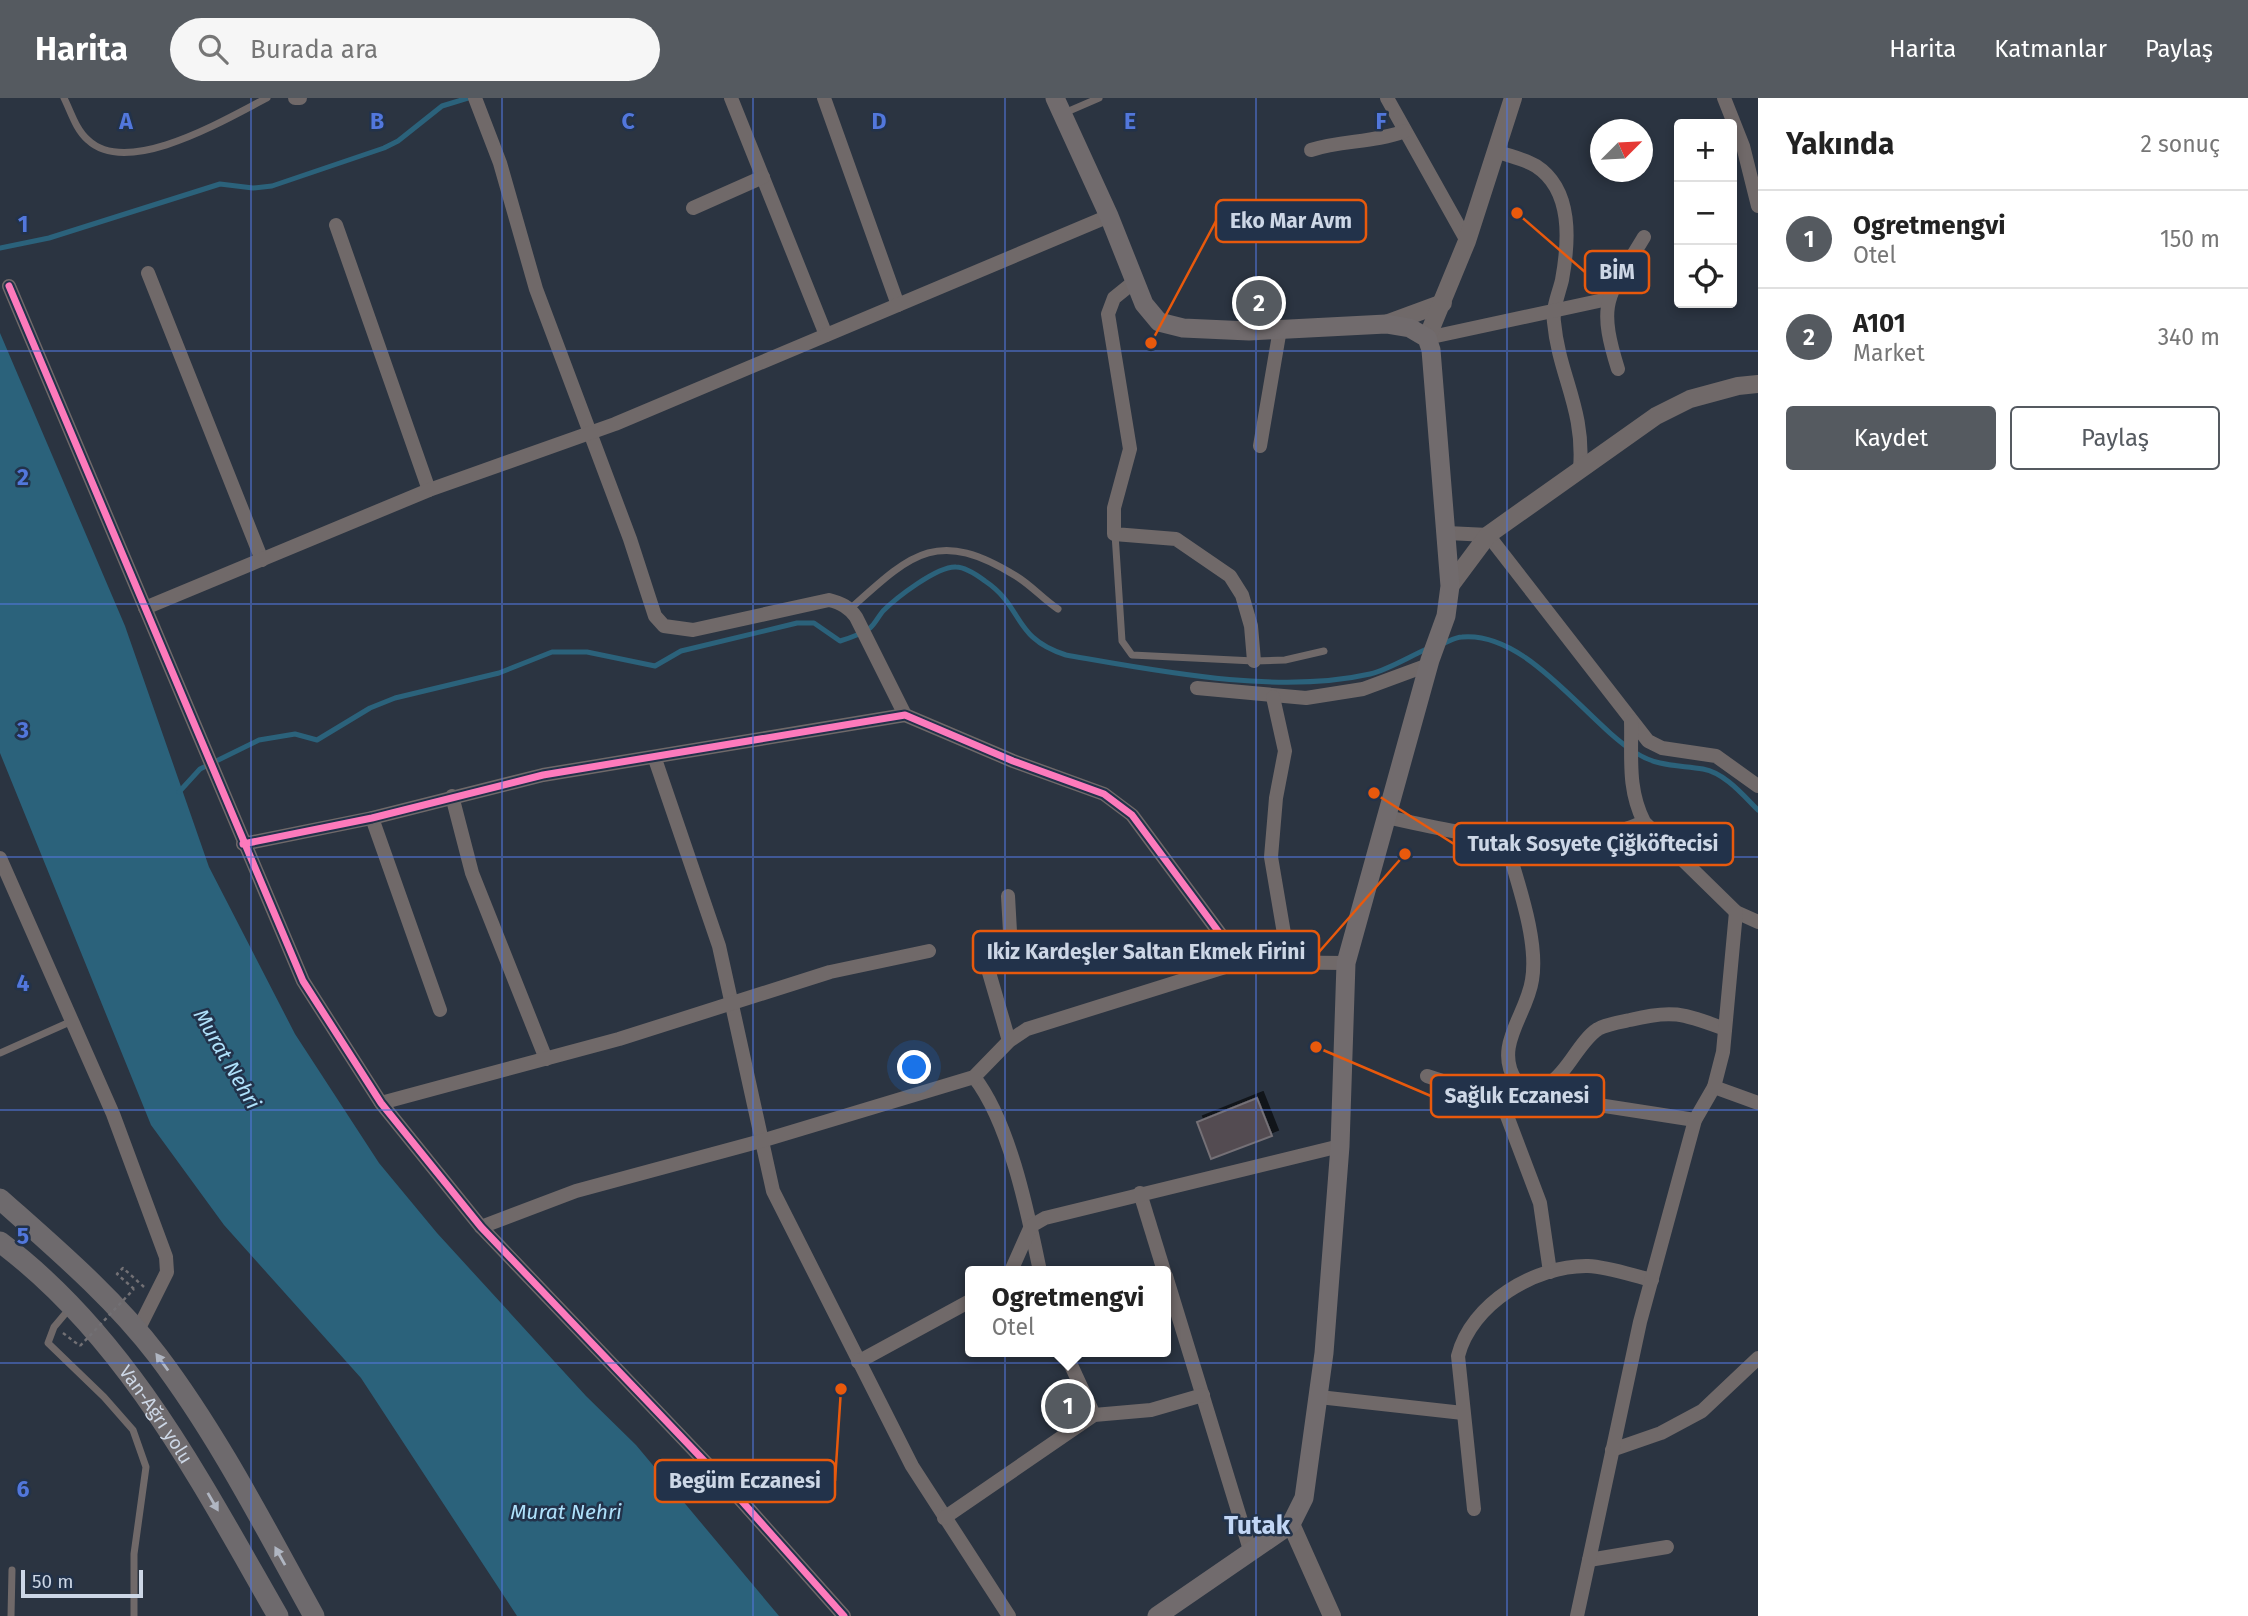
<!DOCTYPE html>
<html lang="tr">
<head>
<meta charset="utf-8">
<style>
  body { margin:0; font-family:"Fira Sans",sans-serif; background:#f6f6f6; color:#222 }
  .controls { position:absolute; right:21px; top:21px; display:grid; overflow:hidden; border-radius:7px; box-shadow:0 4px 10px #0003 }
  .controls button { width:63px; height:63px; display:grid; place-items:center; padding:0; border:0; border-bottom:2px solid #e0e0e0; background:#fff; color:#222; font:35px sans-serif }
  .compass { position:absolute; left:1590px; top:21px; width:63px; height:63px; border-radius:50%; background:#fff; box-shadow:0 4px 10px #0003; rotate:66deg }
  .scale { position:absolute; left:21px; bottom:18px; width:122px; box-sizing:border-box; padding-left:7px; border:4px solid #cdd7e6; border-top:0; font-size:19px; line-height:24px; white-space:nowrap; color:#cdd7e6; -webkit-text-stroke:5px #22324a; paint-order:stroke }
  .you { position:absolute; left:915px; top:970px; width:24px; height:24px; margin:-18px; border:5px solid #fff; border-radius:50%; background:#1a73e8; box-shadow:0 0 0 10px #1a73e833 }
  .badge { display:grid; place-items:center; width:46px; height:46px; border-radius:50%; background:#555a60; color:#fff; font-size:23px; font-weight:700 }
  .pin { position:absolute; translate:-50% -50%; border:4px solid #fff; box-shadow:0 2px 7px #0006 }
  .popup { position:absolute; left:965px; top:1168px; width:206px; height:91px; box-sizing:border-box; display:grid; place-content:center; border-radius:7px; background:#fff; filter:drop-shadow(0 2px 5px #0005); font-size:23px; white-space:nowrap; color:#767676 }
  .popup b { font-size:26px; color:#222 }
  .popup::after { content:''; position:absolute; left:50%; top:100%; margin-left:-14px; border:14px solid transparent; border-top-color:#fff }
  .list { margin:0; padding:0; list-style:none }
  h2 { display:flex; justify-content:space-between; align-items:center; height:91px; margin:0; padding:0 28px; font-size:30px }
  h2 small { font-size:23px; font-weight:400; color:#767676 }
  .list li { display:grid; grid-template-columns:46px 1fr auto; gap:21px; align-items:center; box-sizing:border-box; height:98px; padding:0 28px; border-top:2px solid #e0e0e0 }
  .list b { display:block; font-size:26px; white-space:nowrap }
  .list p { margin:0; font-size:23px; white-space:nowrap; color:#767676 }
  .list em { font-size:23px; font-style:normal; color:#767676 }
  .actions { display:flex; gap:14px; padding:21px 28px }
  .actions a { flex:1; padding:16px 0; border:2px solid #555a60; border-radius:7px; text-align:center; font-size:24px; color:#555a60 }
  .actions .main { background:#555a60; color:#fff }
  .icon { flex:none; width:38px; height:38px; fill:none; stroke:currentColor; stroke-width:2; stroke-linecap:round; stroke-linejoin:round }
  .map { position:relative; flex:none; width:1758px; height:1518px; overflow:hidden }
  header { display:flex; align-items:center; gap:42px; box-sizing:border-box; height:98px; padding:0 35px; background:#555a60; color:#fff }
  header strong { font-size:33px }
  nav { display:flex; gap:38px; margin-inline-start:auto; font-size:24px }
  .search { width:490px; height:63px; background:#f6f6f6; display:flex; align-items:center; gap:18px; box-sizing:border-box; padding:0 24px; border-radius:38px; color:#767676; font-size:26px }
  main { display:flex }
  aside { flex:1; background:#fff }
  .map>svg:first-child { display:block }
</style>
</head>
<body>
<header>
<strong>Harita</strong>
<div class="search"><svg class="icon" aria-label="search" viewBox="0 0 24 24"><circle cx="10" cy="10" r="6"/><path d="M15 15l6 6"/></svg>Burada ara</div>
<nav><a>Harita</a><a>Katmanlar</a><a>Paylaş</a></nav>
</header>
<main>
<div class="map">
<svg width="1758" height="1518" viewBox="0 0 1758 1518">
  <defs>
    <filter id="shadow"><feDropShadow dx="6" dy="-6" stdDeviation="0" flood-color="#0009"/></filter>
  </defs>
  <rect width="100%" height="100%" fill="#2b3441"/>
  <polygon fill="#2b627b" points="0,235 125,528 209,769 295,936 379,1065 437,1135 586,1298 636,1347 779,1518 517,1518 361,1280 224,1127 151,1027 0,655"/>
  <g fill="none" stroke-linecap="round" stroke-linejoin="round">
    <g stroke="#2b627b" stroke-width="5">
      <polyline points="0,150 49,140 220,86 253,90 272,88 384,50 398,43 442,8 468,0"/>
      <path d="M1442 546C1448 544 1455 539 1462 539 1528 533 1586 624 1636 655 1658 669 1679 667 1703 671 1725 675 1743 697 1758 712"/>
      <path d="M179 694 200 671 259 642 295 636 317 642 370 610 395 600 499 575 552 554H587L655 568 681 553 797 525H814L840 543C850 540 861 536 870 530 875 526 878 519 883 513 896 500 937 468 956 469 966 469 977 477 985 483 1024 509 1012 540 1066 557 1158 573 1278 597 1370 576 1390 571 1410 558 1429 550"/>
    </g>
  </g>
  <polygon fill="#534c51" stroke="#747076" stroke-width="2" filter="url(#shadow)" points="1257,1000 1272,1038 1211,1061 1197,1024"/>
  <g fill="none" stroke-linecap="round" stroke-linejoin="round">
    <g stroke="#727074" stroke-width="2.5" stroke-dasharray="3.5 3.5" stroke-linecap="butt">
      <polyline points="134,1191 117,1176 123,1170 144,1189"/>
      <polyline points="63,1235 80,1248"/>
    </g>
    <g stroke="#706969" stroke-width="7">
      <path d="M64 0C71 14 76 32 88 42 128 80 226 21 267 0"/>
      <polyline points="1062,16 1099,0"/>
      <polyline points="1115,436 1122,543 1132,557 1254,563 1285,562 1324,553"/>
      <path d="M850 511C911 456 937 429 1016 478 1031 487 1043 501 1058 511"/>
      <polyline points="0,955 72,923"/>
      <polyline points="70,1210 54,1229 48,1245 104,1299 133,1332 146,1369 134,1456 134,1518"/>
      <polyline points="11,1518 12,1472"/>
    </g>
    <g stroke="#706969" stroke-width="14">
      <polyline points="295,0 300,0"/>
      <path d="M475 0 500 65 536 191 630 441 655 518 664 528 693 532 829 502C841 505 849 509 856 519L905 617"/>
      <polyline points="731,0 826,237"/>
      <polyline points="824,0 898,207"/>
      <polyline points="1387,0 1467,143"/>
      <polyline points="1724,0 1743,48 1758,108"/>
      <path d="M1311 52C1342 42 1374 45 1405 33"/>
      <path d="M1496 53C1509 58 1525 61 1536 68 1573 92 1569 144 1562 182 1559 195 1552 210 1554 224 1559 278 1585 311 1580 371"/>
      <polyline points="693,110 763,79"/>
      <polyline points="336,127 429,392"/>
      <polyline points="148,175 262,462"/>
      <polyline points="1135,183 1114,200 1108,216 1130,351 1114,410 1114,436 1176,441 1230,478 1242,497 1251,528 1254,563"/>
      <polyline points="9,188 303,883 381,1005 481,1129 731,1391 844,1518"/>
      <polyline points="1427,240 1608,201"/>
      <path d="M1618 271C1596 201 1609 198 1644 139"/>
      <polyline points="1260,348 1280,231"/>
      <polyline points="1447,435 1488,437 1648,643 1662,650 1716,658 1758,688"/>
      <polyline points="145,510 429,392 615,326 1109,118"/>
      <polyline points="1197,590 1306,600 1363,591 1428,567"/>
      <polyline points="1273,599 1285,653 1276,700 1271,759 1289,865"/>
      <path d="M1631 623C1632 659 1627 690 1644 724L1736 814 1758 824"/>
      <polyline points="655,661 719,848 773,1093 912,1368 1009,1518"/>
      <polyline points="452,698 472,775 546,961"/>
      <path d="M1387 719C1468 737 1564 760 1644 724"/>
      <polyline points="372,720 440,912"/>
      <path d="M1505 740C1516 781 1539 841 1532 882 1527 917 1493 948 1516 983 1559 1008 1570 949 1598 931 1607 926 1620 924 1630 922 1673 911 1684 916 1725 931"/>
      <polyline points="243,746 372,720 543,677 905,617 1013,663 1104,696 1132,717 1241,864"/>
      <polyline points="0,760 113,1016 166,1159 167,1174 137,1234"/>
      <polyline points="1008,798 1010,834 988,871 1009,943"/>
      <polyline points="1427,978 1501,1002 1540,1105 1550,1174"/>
      <path d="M974 979C1010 1025 1028 1116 1040 1173"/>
      <polyline points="1545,988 1592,1006 1695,1022"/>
      <polyline points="1714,989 1758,1005"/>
      <polyline points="381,1005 619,941 830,874 929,853"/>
      <polyline points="1140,1095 1164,1173"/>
      <polyline points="481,1129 576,1093 761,1043 974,979 1009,943 1027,931 1241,864 1346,865"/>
      <polyline points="1011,1173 1031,1128 1045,1120 1340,1048"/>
      <polyline points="1166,1178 1250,1452"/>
      <polyline points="1065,1254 1094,1317"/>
      <polyline points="858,1264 970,1203"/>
      <polyline points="1319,1299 1463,1315"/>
      <polyline points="1612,1352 1661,1335 1702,1313 1758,1260"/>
      <path d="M1474 1411 1458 1258C1471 1206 1535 1167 1588 1168 1608 1169 1631 1177 1652 1182"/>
      <polyline points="944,1420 1094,1317 1151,1312 1203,1297"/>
      <polyline points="1589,1462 1667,1449"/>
      <polyline points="1577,1518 1640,1224 1695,1022 1714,989 1723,954 1736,814"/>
    </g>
    <g stroke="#706969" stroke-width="18">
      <polyline points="1386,226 1443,205"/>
      <polyline points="1427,240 1467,143 1513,0"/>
      <polyline points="1450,488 1488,437 1656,318 1690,301 1738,288 1758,286"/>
      <polyline points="1291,1426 1332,1518"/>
    </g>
    <polyline stroke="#716b6d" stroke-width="19" points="1055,0 1109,118 1144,206 1159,224 1183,230 1249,233 1386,226 1410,230 1427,240 1431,252 1450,488 1446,518 1430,562 1346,865 1340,1048 1324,1255 1304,1400 1291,1426 1157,1518"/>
    <g stroke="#6e6a6d" stroke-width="21">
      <path d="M0 1101C55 1150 113 1199 158 1258 219 1339 265 1430 314 1518"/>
      <path id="s1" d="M0 1144C127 1239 201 1384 278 1518"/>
    </g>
    <polyline stroke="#727074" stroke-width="2.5" stroke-dasharray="3.5 3.5" stroke-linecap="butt" points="80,1248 134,1191"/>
    <g stroke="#22324a" stroke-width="11">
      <g id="cycleway">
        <polyline points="9,188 303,883 381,1005 481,1129 731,1391 844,1518"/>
        <polyline points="243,746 372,720 543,677 905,617 1013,663 1104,696 1132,717 1241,864"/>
      </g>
    </g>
    <use href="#cycleway" stroke="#fd7abc" stroke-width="7"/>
  </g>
  <defs><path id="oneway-solid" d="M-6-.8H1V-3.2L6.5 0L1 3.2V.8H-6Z" transform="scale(1.75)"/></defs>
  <g fill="#b0b6c2">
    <use href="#oneway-solid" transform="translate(162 1264) rotate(-126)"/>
    <use href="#oneway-solid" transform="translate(213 1404) rotate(60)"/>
    <use href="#oneway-solid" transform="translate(280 1458) rotate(-119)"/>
  </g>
  <path fill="none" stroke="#5277dc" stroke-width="2" stroke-opacity="0.55" d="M251 0V1518M502 0V1518M753 0V1518M1005 0V1518M1256 0V1518M1507 0V1518M0 253H1758M0 506H1758M0 759H1758M0 1012H1758M0 1265H1758"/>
  <g text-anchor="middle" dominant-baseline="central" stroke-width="5" stroke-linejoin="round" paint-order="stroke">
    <g font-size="19" fill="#cdd7e6" stroke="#22324a">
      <text stroke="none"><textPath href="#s1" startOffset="234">Van-Ağrı yolu</textPath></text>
    </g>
    <g font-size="21" font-style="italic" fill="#afe1fb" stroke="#22324a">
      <text transform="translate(227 961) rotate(60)">Murat Nehri</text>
      <text x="566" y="1414">Murat Nehri</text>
    </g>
    <g font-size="26" font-weight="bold" fill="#c2d6f5" stroke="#22324a">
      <text x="1257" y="1427">Tutak</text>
    </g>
  </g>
  <g font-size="23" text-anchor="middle" font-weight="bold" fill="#5277dc" stroke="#22324a" stroke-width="5" stroke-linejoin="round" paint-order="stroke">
    <text x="126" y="31">A</text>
    <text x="377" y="31">B</text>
    <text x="628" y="31">C</text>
    <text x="879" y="31">D</text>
    <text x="1130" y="31">E</text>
    <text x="1381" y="31">F</text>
    <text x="23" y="134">1</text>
    <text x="23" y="387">2</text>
    <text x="23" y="640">3</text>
    <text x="23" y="893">4</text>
    <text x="23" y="1146">5</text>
    <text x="23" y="1399">6</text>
  </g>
  <path fill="none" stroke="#e8590c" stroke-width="2.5" d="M1151 245L1216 123M1517 115L1585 174M1374 695L1454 746M1405 756L1319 854M1316 949L1431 998M841 1291L835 1383"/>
  <g fill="#e8590c" stroke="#22324a" stroke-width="2.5">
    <circle cx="1151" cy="245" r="7"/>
    <circle cx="1517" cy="115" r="7"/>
    <circle cx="1374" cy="695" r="7"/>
    <circle cx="1405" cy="756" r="7"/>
    <circle cx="1316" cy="949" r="7"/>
    <circle cx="841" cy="1291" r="7"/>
  </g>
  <g fill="#22324a" stroke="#e8590c" stroke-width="2.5">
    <rect x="1216" y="102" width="150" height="42" rx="7"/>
    <rect x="1585" y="153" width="64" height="42" rx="7"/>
    <rect x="1454" y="725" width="279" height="42" rx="7"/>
    <rect x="973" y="833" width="346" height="42" rx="7"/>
    <rect x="1431" y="977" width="173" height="42" rx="7"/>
    <rect x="655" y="1362" width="180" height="42" rx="7"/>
  </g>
  <g font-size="21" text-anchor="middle" font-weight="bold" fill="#cdd7e6">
    <text x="1291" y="130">Eko Mar Avm</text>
    <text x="1617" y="181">BİM</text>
    <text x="1593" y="753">Tutak Sosyete Çiğköftecisi</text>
    <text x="1146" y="861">Ikiz Kardeşler Saltan Ekmek Firini</text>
    <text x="1517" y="1005">Sağlık Eczanesi</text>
    <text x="745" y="1390">Begüm Eczanesi</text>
  </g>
</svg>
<div class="controls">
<button>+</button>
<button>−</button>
<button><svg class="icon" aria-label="locate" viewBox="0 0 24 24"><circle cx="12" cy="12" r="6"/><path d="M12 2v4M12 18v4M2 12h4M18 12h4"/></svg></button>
</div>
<svg class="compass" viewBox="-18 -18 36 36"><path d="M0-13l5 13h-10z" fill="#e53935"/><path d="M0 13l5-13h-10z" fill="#767676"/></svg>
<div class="scale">50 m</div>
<div class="you"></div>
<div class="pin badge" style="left:1068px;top:1308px">1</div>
<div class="popup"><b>Ogretmengvi</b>Otel</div>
<div class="pin badge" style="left:1259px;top:205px">2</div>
</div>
<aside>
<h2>Yakında<small>2 sonuç</small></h2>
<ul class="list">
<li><span class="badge">1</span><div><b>Ogretmengvi</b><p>Otel</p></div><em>150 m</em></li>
<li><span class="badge">2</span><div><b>A101</b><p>Market</p></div><em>340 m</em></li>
</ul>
<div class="actions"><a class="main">Kaydet</a><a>Paylaş</a></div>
</aside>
</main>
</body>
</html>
